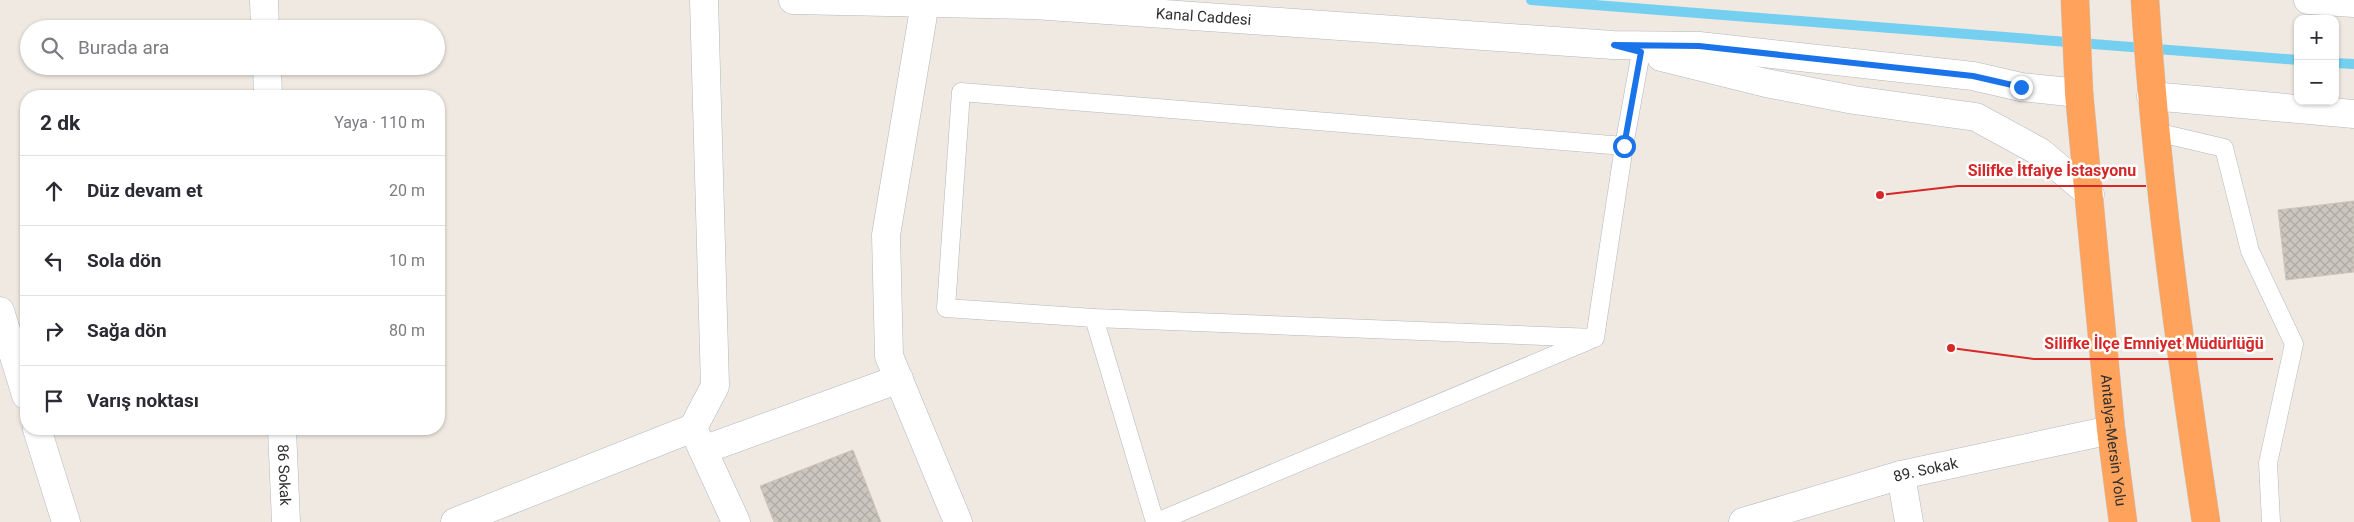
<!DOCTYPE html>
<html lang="tr">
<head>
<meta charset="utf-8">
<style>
  body { margin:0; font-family:Roboto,sans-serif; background:#f2f2f3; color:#2b2b33 }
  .controls { position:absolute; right:15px; top:15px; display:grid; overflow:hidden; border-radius:10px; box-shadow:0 1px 4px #0004 }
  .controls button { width:45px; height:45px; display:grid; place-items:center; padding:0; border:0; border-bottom:1px solid #e1e1e2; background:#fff; color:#2b2b33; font:25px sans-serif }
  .stop { position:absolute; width:15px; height:15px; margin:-11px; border:4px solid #1a73e8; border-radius:50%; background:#fff }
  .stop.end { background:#1a73e8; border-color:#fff; box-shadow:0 1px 5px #0008 }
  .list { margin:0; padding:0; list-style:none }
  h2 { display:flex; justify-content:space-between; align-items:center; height:65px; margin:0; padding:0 20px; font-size:21px }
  h2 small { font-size:16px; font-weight:400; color:#7c7c81 }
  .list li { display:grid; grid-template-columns:32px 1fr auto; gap:15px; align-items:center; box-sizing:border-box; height:70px; padding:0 20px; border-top:1px solid #e1e1e2 }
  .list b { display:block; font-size:19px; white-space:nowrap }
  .list em { font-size:16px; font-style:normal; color:#7c7c81 }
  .icon { flex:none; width:28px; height:28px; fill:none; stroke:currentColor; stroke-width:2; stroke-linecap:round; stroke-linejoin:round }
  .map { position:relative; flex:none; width:2354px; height:522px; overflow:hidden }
  .search { position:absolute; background:#fff; box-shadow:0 1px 4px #0004; left:20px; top:20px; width:425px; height:55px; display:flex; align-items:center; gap:12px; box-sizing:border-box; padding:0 18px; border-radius:28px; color:#7c7c81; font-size:19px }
  .panel { position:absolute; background:#fff; box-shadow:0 1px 4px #0004; left:20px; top:90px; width:425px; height:345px; border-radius:20px }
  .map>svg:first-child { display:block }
</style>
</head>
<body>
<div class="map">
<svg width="2354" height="522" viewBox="0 0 2354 522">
  <defs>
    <pattern id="building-cross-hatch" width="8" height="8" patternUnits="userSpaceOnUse" patternTransform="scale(1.25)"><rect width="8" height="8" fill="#cbc7bf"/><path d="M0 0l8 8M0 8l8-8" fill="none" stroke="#afaba4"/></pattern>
  </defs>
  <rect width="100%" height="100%" fill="#efe9e1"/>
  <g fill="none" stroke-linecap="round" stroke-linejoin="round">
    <g stroke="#75cff0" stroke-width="10">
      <polyline points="1531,0 2298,60"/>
      <polyline points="2335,63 2354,64"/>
    </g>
  </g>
  <g fill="url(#building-cross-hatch)" stroke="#cbc5ba">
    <polygon points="2354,201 2354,272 2286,280 2278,210"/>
    <polygon points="853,450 881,522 774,522 760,486"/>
  </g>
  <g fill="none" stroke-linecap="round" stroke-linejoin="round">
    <g stroke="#b4b7c1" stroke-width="19">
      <g id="lane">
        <polyline points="2156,132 2224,148 2250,251 2294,344 2268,463 2271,522"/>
        <polyline points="1624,146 961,92 946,308 1094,318 1595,338 1624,146 1641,52"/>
        <polyline points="1094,318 1155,522"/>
        <polyline points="1157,522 1590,340"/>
      </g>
    </g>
    <g stroke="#b4b7c1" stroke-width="29">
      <g id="street">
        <polyline points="264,0 265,29"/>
        <path id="s1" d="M793 0 1034 5 1613 45 1699 46 1973 76 2021 87 2079 93"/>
        <polyline points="2308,0 2354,3"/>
        <polyline points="925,3 886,235 889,356 958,522"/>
        <polyline points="1661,57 1766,83 1854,100 1976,117 2040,152 2090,194"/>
        <polyline points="267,66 268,96"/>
        <polyline points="2151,96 2354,114"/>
        <polyline points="0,311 26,395"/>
        <polyline points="37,429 66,522"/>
        <path id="s2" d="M282 429 286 522"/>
        <polyline points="696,435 736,522"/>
        <polyline points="703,450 899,379"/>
        <polyline points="1901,475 1909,522"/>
        <polyline points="455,522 693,428 715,386 704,0"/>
        <path id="s3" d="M1743 522 1901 475 2111 430"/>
      </g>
    </g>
    <g stroke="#c9c9c9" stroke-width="29">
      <g id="highway">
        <path id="s4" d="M2075 0 2079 93 2111 430 2123 522"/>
        <path d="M2145 0C2156 175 2180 349 2206 522"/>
      </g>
    </g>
    <use href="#lane" stroke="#fff" stroke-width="18"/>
    <use href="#street" stroke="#fff" stroke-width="28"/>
    <use href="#highway" stroke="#ffa35c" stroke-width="28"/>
  </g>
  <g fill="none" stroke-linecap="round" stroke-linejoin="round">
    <polyline stroke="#1a73e8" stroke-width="6" points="1624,146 1641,52 1614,45 1699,46 1973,76 2021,87"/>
  </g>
  <g text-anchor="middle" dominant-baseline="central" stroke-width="5" stroke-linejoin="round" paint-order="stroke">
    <g font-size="15" fill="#2e2e2e" stroke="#fff">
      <text stroke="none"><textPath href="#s1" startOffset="411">Kanal Caddesi</textPath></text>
      <text stroke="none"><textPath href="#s4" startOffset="442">Antalya-Mersin Yolu</textPath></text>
      <text stroke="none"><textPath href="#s3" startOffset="190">89. Sokak</textPath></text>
      <text stroke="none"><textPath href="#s2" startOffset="46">86 Sokak</textPath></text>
    </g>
  </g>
  <path fill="none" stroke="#d62828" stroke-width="2" d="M1880 195L1958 186H2146M1951 348L2034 359H2273"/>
  <g fill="#d62828" stroke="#fff" stroke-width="2">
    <circle cx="1880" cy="195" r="5"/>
    <circle cx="1951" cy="348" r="5"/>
  </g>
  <g font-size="16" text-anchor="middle" font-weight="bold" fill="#d62828" stroke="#fff" stroke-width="5" stroke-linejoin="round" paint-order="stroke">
    <text x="2052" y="176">Silifke İtfaiye İstasyonu</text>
    <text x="2154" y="349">Silifke İlçe Emniyet Müdürlüğü</text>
  </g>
</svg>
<div class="controls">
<button>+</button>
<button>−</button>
</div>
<div class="stop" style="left:1624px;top:146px"></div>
<div class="stop end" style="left:2021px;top:87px"></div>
<div class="search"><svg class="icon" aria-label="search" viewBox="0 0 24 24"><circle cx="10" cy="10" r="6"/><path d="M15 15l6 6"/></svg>Burada ara</div>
<section class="panel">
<h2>2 dk<small>Yaya · 110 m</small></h2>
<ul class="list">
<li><svg class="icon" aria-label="ahead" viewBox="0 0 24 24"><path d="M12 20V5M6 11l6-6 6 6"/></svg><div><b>Düz devam et</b></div><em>20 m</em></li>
<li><svg class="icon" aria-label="left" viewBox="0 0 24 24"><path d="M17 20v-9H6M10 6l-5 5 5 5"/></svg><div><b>Sola dön</b></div><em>10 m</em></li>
<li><svg class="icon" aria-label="right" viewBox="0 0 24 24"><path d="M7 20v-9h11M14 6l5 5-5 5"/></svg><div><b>Sağa dön</b></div><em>80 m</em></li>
<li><svg class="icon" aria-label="arrive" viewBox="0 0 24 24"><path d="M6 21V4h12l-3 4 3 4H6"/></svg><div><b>Varış noktası</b></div></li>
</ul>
</section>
</div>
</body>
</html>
